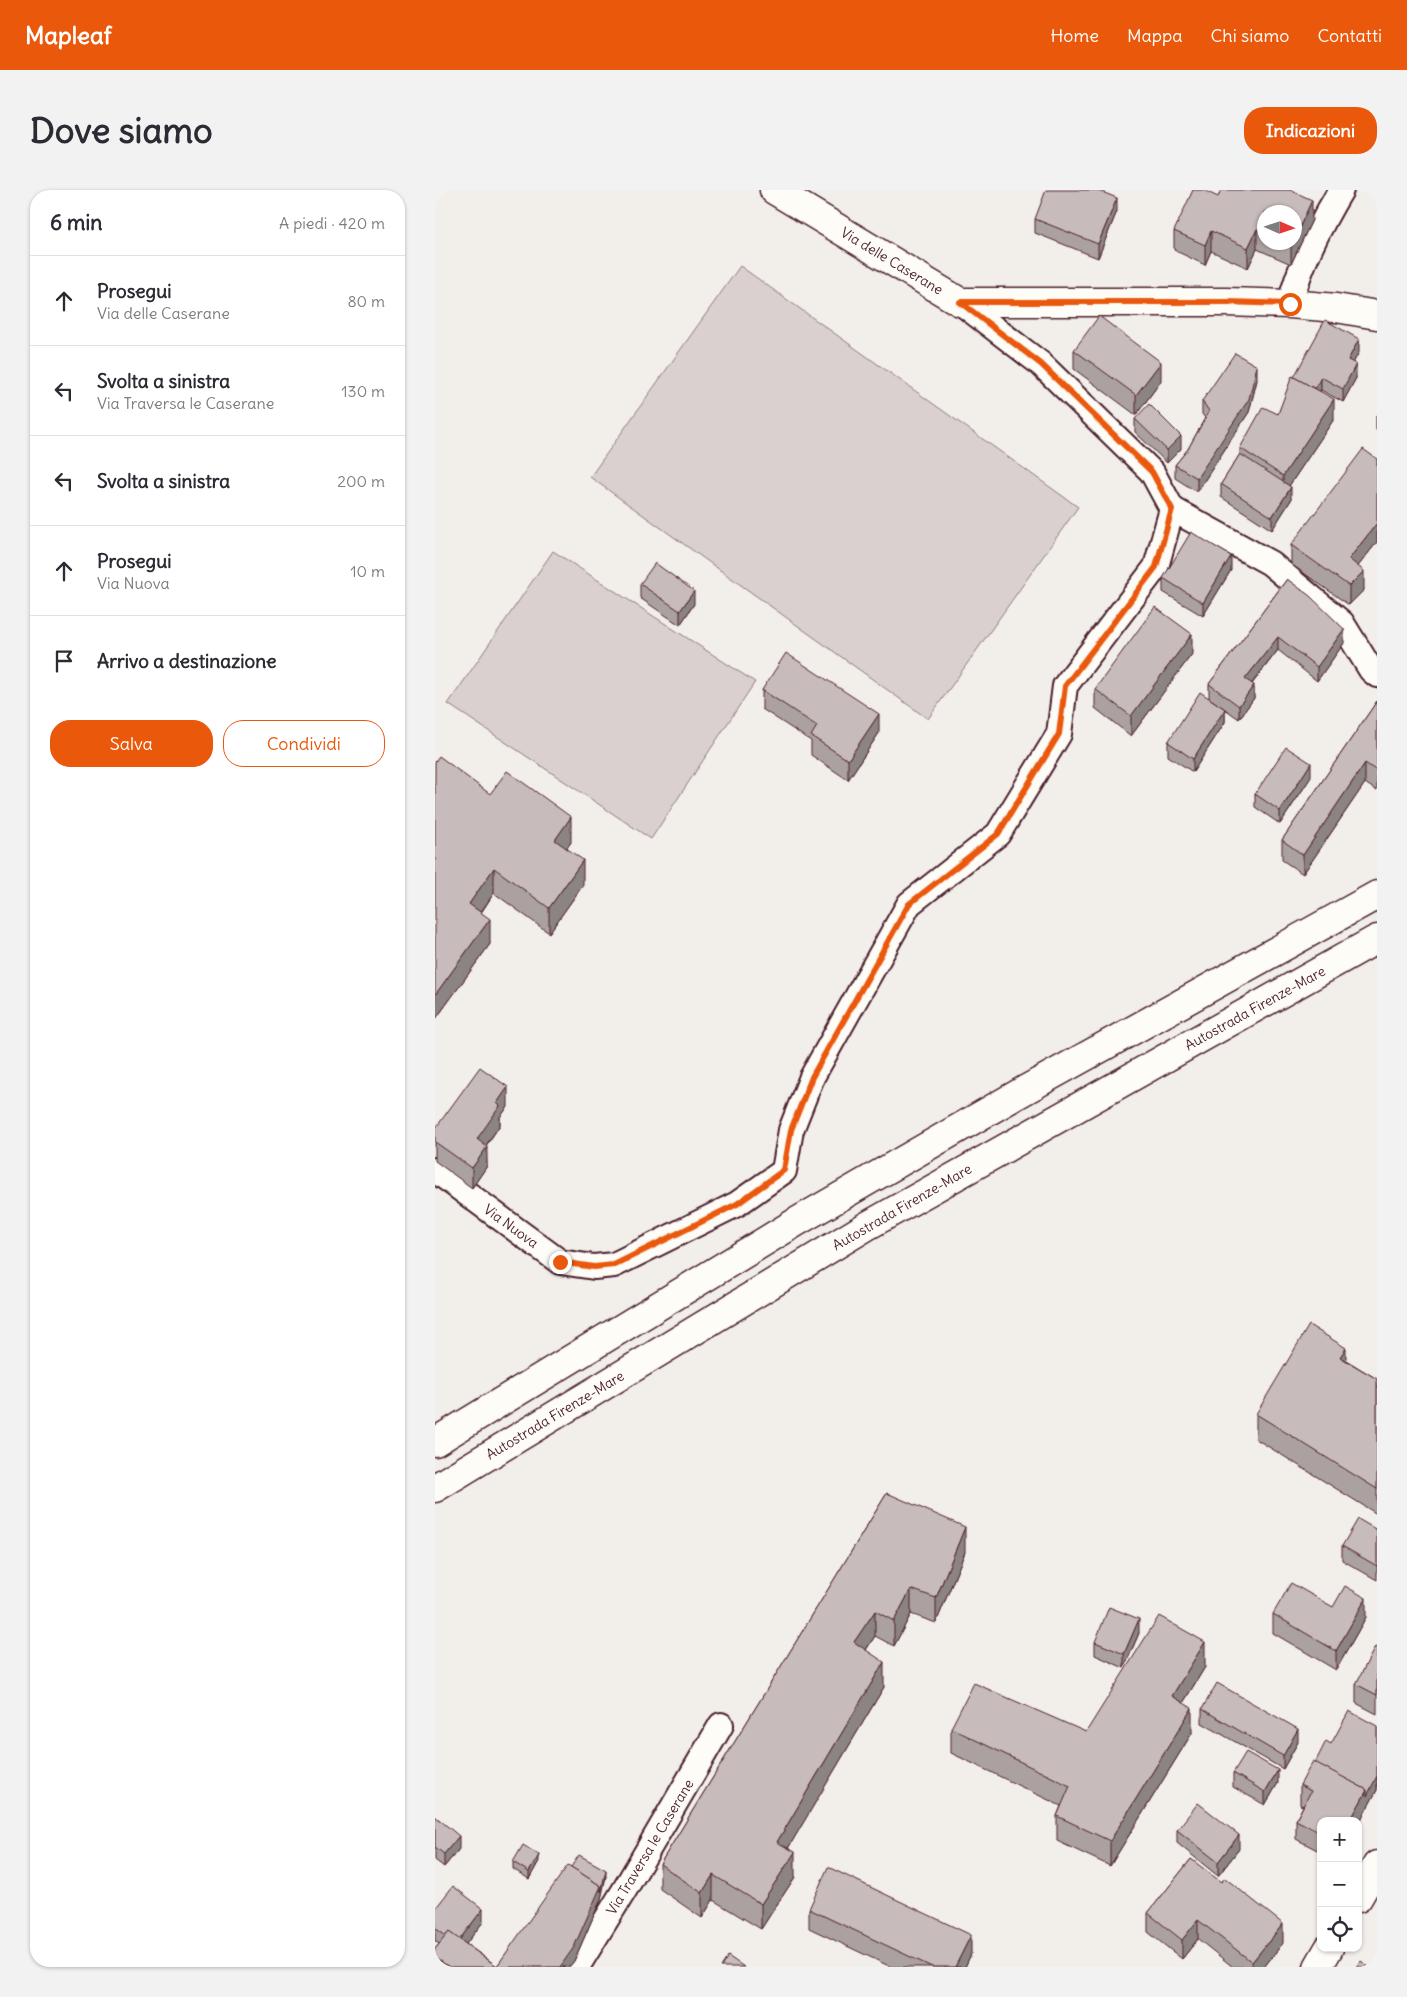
<!DOCTYPE html>
<html lang="it">
<head>
<meta charset="utf-8">
<style>
  body { margin:0; font-family:Delius,sans-serif; background:#f2f2f3; color:#2b2b33 }
  .controls { position:absolute; right:15px; bottom:15px; display:grid; overflow:hidden; border-radius:10px; box-shadow:0 1px 4px #0004 }
  .controls button { width:45px; height:45px; display:grid; place-items:center; padding:0; border:0; border-bottom:1px solid #e1e1e2; background:#fff; color:#2b2b33; font:25px sans-serif }
  .compass { position:absolute; left:822px; top:15px; width:45px; height:45px; border-radius:50%; background:#fff; box-shadow:0 1px 4px #0004; rotate:93deg }
  .stop { position:absolute; width:15px; height:15px; margin:-11px; border:4px solid #ea580c; border-radius:50%; background:#fff }
  .stop.end { background:#ea580c; border-color:#fff; box-shadow:0 1px 5px #0008 }
  .list { margin:0; padding:0; list-style:none }
  h2 { display:flex; justify-content:space-between; align-items:center; height:65px; margin:0; padding:0 20px; font-size:21px }
  h2 small { font-size:16px; font-weight:400; color:#7c7c81 }
  .list li { display:grid; grid-template-columns:32px 1fr auto; gap:15px; align-items:center; box-sizing:border-box; height:90px; padding:0 20px; border-top:1px solid #e1e1e2 }
  .list b { display:block; font-size:19px; white-space:nowrap }
  .list p { margin:0; font-size:16px; white-space:nowrap; color:#7c7c81 }
  .list em { font-size:16px; font-style:normal; color:#7c7c81 }
  .actions { display:flex; gap:10px; padding:15px 20px }
  .actions a { flex:1; padding:11px 0; border:1px solid #ea580c; border-radius:20px; text-align:center; font-size:18px; color:#ea580c }
  .actions .main { background:#ea580c; color:#fff }
  .icon { flex:none; width:28px; height:28px; fill:none; stroke:currentColor; stroke-width:2; stroke-linecap:round; stroke-linejoin:round }
  .map { position:relative; flex:none; width:942px; height:1777px; overflow:hidden; border-radius:20px }
  header { display:flex; align-items:center; gap:30px; box-sizing:border-box; height:70px; padding:0 25px; background:#ea580c; color:#fff }
  header strong { font-size:24px }
  nav { display:flex; gap:28px; margin-inline-start:auto; font-size:18px }
  .intro { display:flex; align-items:center; justify-content:space-between; box-sizing:border-box; height:120px; padding:0 30px }
  h1 { margin:0; font-size:35px }
  .button { padding:12px 22px; border-radius:20px; background:#ea580c; color:#fff; font-size:18px; font-weight:700 }
  main { display:flex; gap:30px; padding:0 30px }
  aside { flex:1; background:#fff; border-radius:20px; box-shadow:0 1px 4px #0004 }
  .map>svg:first-child { display:block }
</style>
</head>
<body>
<header>
<strong>Mapleaf</strong>
<nav><a>Home</a><a>Mappa</a><a>Chi siamo</a><a>Contatti</a></nav>
</header>
<div class="intro"><h1>Dove siamo</h1><a class="button">Indicazioni</a></div>
<main>
<aside>
<h2>6 min<small>A piedi · 420 m</small></h2>
<ul class="list">
<li><svg class="icon" aria-label="ahead" viewBox="0 0 24 24"><path d="M12 20V5M6 11l6-6 6 6"/></svg><div><b>Prosegui</b><p>Via delle Caserane</p></div><em>80 m</em></li>
<li><svg class="icon" aria-label="left" viewBox="0 0 24 24"><path d="M17 20v-9H6M10 6l-5 5 5 5"/></svg><div><b>Svolta a sinistra</b><p>Via Traversa le Caserane</p></div><em>130 m</em></li>
<li><svg class="icon" aria-label="left" viewBox="0 0 24 24"><path d="M17 20v-9H6M10 6l-5 5 5 5"/></svg><div><b>Svolta a sinistra</b></div><em>200 m</em></li>
<li><svg class="icon" aria-label="ahead" viewBox="0 0 24 24"><path d="M12 20V5M6 11l6-6 6 6"/></svg><div><b>Prosegui</b><p>Via Nuova</p></div><em>10 m</em></li>
<li><svg class="icon" aria-label="arrive" viewBox="0 0 24 24"><path d="M6 21V4h12l-3 4 3 4H6"/></svg><div><b>Arrivo a destinazione</b></div></li>
</ul>
<div class="actions"><a class="main">Salva</a><a>Condividi</a></div>
</aside>
<div class="map">
<svg width="942" height="1777" viewBox="0 0 942 1777">
  <rect width="100%" height="100%" fill="#f2efeb"/>
  <filter id="ink" filterUnits="userSpaceOnUse"><feTurbulence type="fractalNoise" baseFrequency=".02" numOctaves="2"/><feDisplacementMap in="SourceGraphic" scale="10" xChannelSelector="R" yChannelSelector="G"/><feConvolveMatrix kernelMatrix="1 2 1 2 8 2 1 2 1" color-interpolation-filters="sRGB"/></filter>
  <g filter="url(#ink)">
    <g fill="#d9d0cf" stroke="#92787d">
      <polygon points="305,76 643,317 493,529 155,287"/>
      <polygon points="118,361 320,492 216,649 13,514"/>
    </g>
    <g fill="none" stroke-linecap="round" stroke-linejoin="round">
      <g stroke="#4a1f2b" stroke-width="28">
        <g id="street">
          <path d="M855 114C864 77 886 33 906 0"/>
          <polyline points="737,319 835,373 907,433 936,480 942,485"/>
          <polyline points="0,980 125,1072 159,1077 179,1075 302,1014 349,981 356,940 377,887 474,714 563,644 624,544 630,496 721,377 737,319 717,282 606,174 525,112"/>
          <polyline points="142,1777 190,1699 286,1535"/>
        </g>
      </g>
      <g stroke="#4a1f2b" stroke-width="31">
        <g id="secondary">
          <polyline points="339,0 525,112 791,112 855,114 901,118 942,125"/>
          <polyline points="923,1708 942,1675"/>
          <polyline points="883,1777 894,1758"/>
        </g>
      </g>
      <g stroke="#4a1f2b" stroke-width="31">
        <g id="highway">
          <polyline points="0,1252 363,1031 590,900 942,705"/>
          <polyline points="0,1298 432,1036 942,749"/>
        </g>
      </g>
      <use href="#street" stroke="#fdfcf7" stroke-width="24"/>
      <use href="#secondary" stroke="#fdfcf7" stroke-width="28"/>
      <use href="#highway" stroke="#fdfcf7" stroke-width="28"/>
    </g>
    <g fill="#aca1a1" stroke="#4a1f2b" fill-rule="evenodd">
      <path d="M783 7 877 30 856 74 822 59 813 78 776 61 770 75 739 60V41ZM830 22 860 52H830Z"/>
      <polygon points="682,21 663,68 600,43 600,29"/>
      <polygon points="639,160 726,191 701,225 639,179"/>
      <polygon points="924,162 918,173 921,188 908,212 886,200 885,202 899,229 854,296 856,310 837,340 786,307 786,294 805,264 805,258 843,224 859,187"/>
      <polygon points="822,190 814,222 762,302 740,288 740,275 753,259 770,228 767,224 767,211"/>
      <polygon points="942,225 942,241 941,240 941,226"/>
      <polygon points="700,229 746,259 732,273 700,242"/>
      <polygon points="942,269 942,352 923,376 929,400 914,415 856,374 856,355"/>
      <polygon points="796,380 768,426 728,402 728,388"/>
      <polygon points="852,389 909,453 882,491 843,460 817,494 819,508 804,529 790,519 790,532 758,582 733,566 733,552 790,519 774,508 774,494"/>
      <polygon points="205,394 259,414 245,435 205,408"/>
      <polygon points="757,464 696,546 660,518 660,499"/>
      <polygon points="327,500 444,543 413,590 376,565 376,551 327,519"/>
      <polygon points="942,511 942,601 930,593 868,684 847,670 847,650"/>
      <polygon points="876,587 845,634 820,617 820,604"/>
      <polygon points="55,604 136,652 132,658 148,695 114,743 59,703 46,723 55,754 0,830"/>
      <polygon points="73,917 65,927 65,935 51,956 52,976 37,998 0,971 0,939"/>
      <polygon points="911,1170 942,1189 942,1324 821,1249 821,1224"/>
      <polygon points="452,1303 530,1362 501,1433 476,1424 459,1456 440,1446 431,1460 449,1497 353,1658 360,1687 326,1739 278,1710 267,1728 225,1699 225,1674"/>
      <polygon points="942,1340 942,1390 907,1370 907,1356"/>
      <polygon points="898,1417 931,1427 901,1480 838,1443 838,1424"/>
      <polygon points="704,1443 689,1478 660,1465 660,1452"/>
      <polygon points="942,1458 942,1524 921,1513 921,1494"/>
      <polygon points="770,1477 748,1513 757,1543 675,1676 622,1651 622,1626 626,1616 516,1563 516,1538 651,1542"/>
      <polygon points="767,1519 863,1552 848,1579 767,1533"/>
      <polygon points="942,1536 942,1600 923,1635 886,1631 886,1662 861,1649 861,1630 868,1616 865,1615 865,1595 880,1573 896,1554"/>
      <polygon points="798,1583 843,1593 830,1615 798,1597"/>
      <polygon points="0,1626 24,1659 9,1677 0,1670"/>
      <polygon points="742,1640 804,1659 783,1686 742,1653"/>
      <polygon points="756,1669 848,1753 829,1777 798,1777 763,1749 747,1769 713,1742 713,1723"/>
      <polygon points="104,1671 94,1689 78,1679 78,1672"/>
      <polygon points="136,1677 171,1686 166,1709 139,1771 134,1777 0,1777 0,1759 4,1754 0,1751 0,1719 48,1732 31,1754 62,1776"/>
      <polygon points="374,1719 536,1764 530,1777 456,1777 374,1738"/>
    </g>
    <g fill="#8c8383" stroke="#4a1f2b">
      <polygon points="682,8 682,21 663,68 663,54"/>
      <polygon points="877,10 877,30 856,74 856,55 857,52 860,52 860,47"/>
      <polygon points="822,39 822,59 813,78 813,58"/>
      <polygon points="776,41 776,61 770,75 770,55"/>
      <polygon points="924,149 924,162 913,183 913,170"/>
      <polygon points="726,172 726,191 701,225 701,205"/>
      <polygon points="921,174 921,188 908,212 908,199"/>
      <polygon points="822,176 822,190 814,222 762,302 762,288"/>
      <polygon points="886,187 886,200 877,216 877,203"/>
      <polygon points="899,209 899,229 848,305 848,286"/>
      <polygon points="746,246 746,259 732,273 732,260"/>
      <polygon points="856,297 856,310 837,340 837,327"/>
      <polygon points="942,333 942,352 914,388 914,369"/>
      <polygon points="796,366 796,380 768,426 768,413"/>
      <polygon points="929,381 929,400 914,415 914,396"/>
      <polygon points="259,401 259,414 245,435 245,421"/>
      <polygon points="909,439 909,453 882,491 882,477"/>
      <polygon points="757,444 757,464 696,546 696,526"/>
      <polygon points="843,447 843,460 810,502 810,489"/>
      <polygon points="819,495 819,508 804,529 804,516"/>
      <polygon points="790,519 790,532 758,582 758,569"/>
      <polygon points="444,524 444,543 413,590 413,570"/>
      <polygon points="876,573 876,587 845,634 845,621"/>
      <polygon points="930,573 930,593 868,684 868,665"/>
      <polygon points="136,627 136,652 120,674 120,650"/>
      <polygon points="148,670 148,695 114,743 114,718"/>
      <polygon points="59,678 59,703 34,739 34,714"/>
      <polygon points="55,729 55,754 0,830 0,805"/>
      <polygon points="73,897 73,917 65,927 65,935 42,968 42,949 62,913"/>
      <polygon points="52,957 52,976 37,998 37,978"/>
      <polygon points="911,1158 911,1183 905,1167"/>
      <polygon points="530,1337 530,1362 501,1433 501,1408"/>
      <polygon points="476,1399 476,1424 459,1456 459,1431"/>
      <polygon points="931,1408 931,1427 901,1480 901,1461"/>
      <polygon points="440,1421 440,1446 419,1477 419,1452"/>
      <polygon points="704,1429 704,1443 689,1478 689,1464"/>
      <polygon points="770,1452 770,1477 737,1531 737,1506"/>
      <polygon points="449,1472 449,1497 342,1677 342,1652"/>
      <polygon points="757,1518 757,1543 675,1676 675,1651"/>
      <polygon points="863,1539 863,1552 848,1579 848,1566"/>
      <polygon points="843,1580 843,1593 830,1615 830,1602"/>
      <polygon points="942,1586 942,1600 923,1635 923,1631 915,1631 932,1600"/>
      <polygon points="804,1645 804,1659 783,1686 783,1672"/>
      <polygon points="24,1646 24,1659 9,1677 9,1664"/>
      <polygon points="360,1662 360,1687 326,1739 326,1714"/>
      <polygon points="104,1665 104,1671 94,1689 94,1682"/>
      <polygon points="171,1680 171,1686 166,1709 139,1771 134,1777 125,1777"/>
      <polygon points="278,1685 278,1710 267,1728 267,1703"/>
      <polygon points="48,1719 48,1732 21,1767 21,1754"/>
      <polygon points="763,1730 763,1749 747,1769 747,1750"/>
      <polygon points="848,1734 848,1753 829,1777 817,1777 817,1772"/>
      <polygon points="536,1745 536,1764 530,1777 520,1777"/>
    </g>
    <g fill="#c8bbbb" stroke="#4a1f2b">
      <polygon points="611,0 662,0 682,8 663,54 600,29"/>
      <polygon points="758,0 768,0 783,7 786,0 806,0 809,1 809,0 855,0 877,10 860,47 860,22 830,22 830,43 822,39 813,58 776,41 770,55 739,41"/>
      <polygon points="664,126 726,172 701,205 639,160"/>
      <polygon points="890,130 924,149 913,170 921,174 908,199 886,187 880,199 859,187"/>
      <polygon points="800,163 822,176 814,209 762,288 740,275 753,259 774,221 767,211"/>
      <polygon points="857,186 899,209 848,286 805,258 828,217 843,224"/>
      <polygon points="714,214 746,246 732,260 700,229"/>
      <polygon points="928,259 942,269 942,333 914,369 929,381 914,396 856,355"/>
      <polygon points="805,264 856,297 837,327 786,294"/>
      <polygon points="756,342 796,366 768,413 728,388"/>
      <polygon points="220,373 259,401 245,421 205,394"/>
      <polygon points="852,389 875,406 909,439 882,477 843,447 810,489 819,495 804,516 774,494"/>
      <polygon points="720,417 757,444 696,526 660,499"/>
      <polygon points="351,463 444,524 413,570 376,546 382,536 327,500"/>
      <polygon points="765,502 790,519 758,569 733,552"/>
      <polygon points="942,511 942,581 930,573 868,665 847,650"/>
      <polygon points="851,557 876,573 845,621 820,604"/>
      <polygon points="4,566 55,604 72,581 136,627 120,650 148,670 114,718 59,678 34,714 55,729 0,805 0,572"/>
      <polygon points="45,877 73,897 62,913 65,916 42,949 52,957 37,978 0,952 0,939"/>
      <polygon points="874,1135 911,1158 905,1167 942,1189 942,1299 821,1224"/>
      <polygon points="452,1303 530,1337 501,1408 476,1399 459,1431 440,1421 419,1452 449,1472 342,1652 360,1662 326,1714 278,1685 267,1703 225,1674"/>
      <polygon points="923,1329 942,1340 942,1376 907,1356"/>
      <polygon points="856,1393 898,1417 910,1396 931,1408 901,1461 838,1424"/>
      <polygon points="674,1417 704,1429 689,1464 660,1452"/>
      <polygon points="724,1426 770,1452 737,1506 757,1518 675,1651 622,1626 635,1596 516,1538 539,1493 651,1542"/>
      <polygon points="940,1457 942,1458 942,1505 921,1494"/>
      <polygon points="782,1493 863,1539 848,1566 767,1519"/>
      <polygon points="914,1521 942,1536 942,1586 932,1606 932,1600 880,1573 891,1551 896,1554"/>
      <polygon points="811,1562 843,1580 830,1602 798,1583"/>
      <polygon points="878,1571 932,1600 915,1631 886,1631 886,1643 861,1630 876,1601 865,1595"/>
      <polygon points="763,1613 804,1645 783,1672 742,1640"/>
      <polygon points="0,1626 24,1646 9,1664 0,1657"/>
      <polygon points="88,1655 104,1665 94,1682 78,1672"/>
      <polygon points="144,1665 171,1680 166,1702 166,1696 136,1677"/>
      <polygon points="756,1669 786,1692 790,1688 848,1734 817,1772 763,1730 747,1750 713,1723"/>
      <polygon points="133,1675 166,1696 139,1757 125,1777 63,1777 62,1776"/>
      <polygon points="393,1677 536,1745 520,1777 497,1777 374,1719"/>
      <polygon points="18,1696 48,1719 24,1750 14,1742 11,1746 0,1738 0,1719"/>
      <polygon points="14,1742 63,1777 14,1777 0,1767 0,1759"/>
      <polygon points="293,1766 309,1777 286,1777"/>
      <polygon points="926,1771 934,1777 922,1777"/>
    </g>
  </g>
  <g fill="none" stroke-linecap="round" stroke-linejoin="round" filter="url(#ink)">
    <polyline stroke="#ea580c" stroke-width="6" points="125,1072 159,1077 179,1075 302,1014 349,980 356,940 377,887 474,714 563,644 624,544 630,496 721,377 737,319 717,282 606,174 525,112 791,112 855,114"/>
  </g>
  <g text-anchor="middle" dominant-baseline="central" stroke-width="4.5" stroke-linejoin="round" paint-order="stroke">
    <g font-size="14" fill="#4a1f2b" stroke="#fdfcf7">
      <text transform="translate(457 71) rotate(31)">Via delle Caserane</text>
      <text transform="translate(820 818) rotate(-29)">Autostrada Firenze-Mare</text>
      <text transform="translate(467 1017) rotate(-30)">Autostrada Firenze-Mare</text>
      <text transform="translate(76 1036) rotate(36)">Via Nuova</text>
      <text transform="translate(120 1225) rotate(-31)">Autostrada Firenze-Mare</text>
      <text transform="translate(215 1657) rotate(-59)">Via Traversa le Caserane</text>
    </g>
  </g>
</svg>
<div class="controls">
<button>+</button>
<button>−</button>
<button><svg class="icon" aria-label="locate" viewBox="0 0 24 24"><circle cx="12" cy="12" r="6"/><path d="M12 2v4M12 18v4M2 12h4M18 12h4"/></svg></button>
</div>
<svg class="compass" viewBox="-18 -18 36 36"><path d="M0-13l5 13h-10z" fill="#e53935"/><path d="M0 13l5-13h-10z" fill="#7c7c81"/></svg>
<div class="stop" style="left:855px;top:114px"></div>
<div class="stop end" style="left:125px;top:1072px"></div>
</div>
</main>
</body>
</html>
